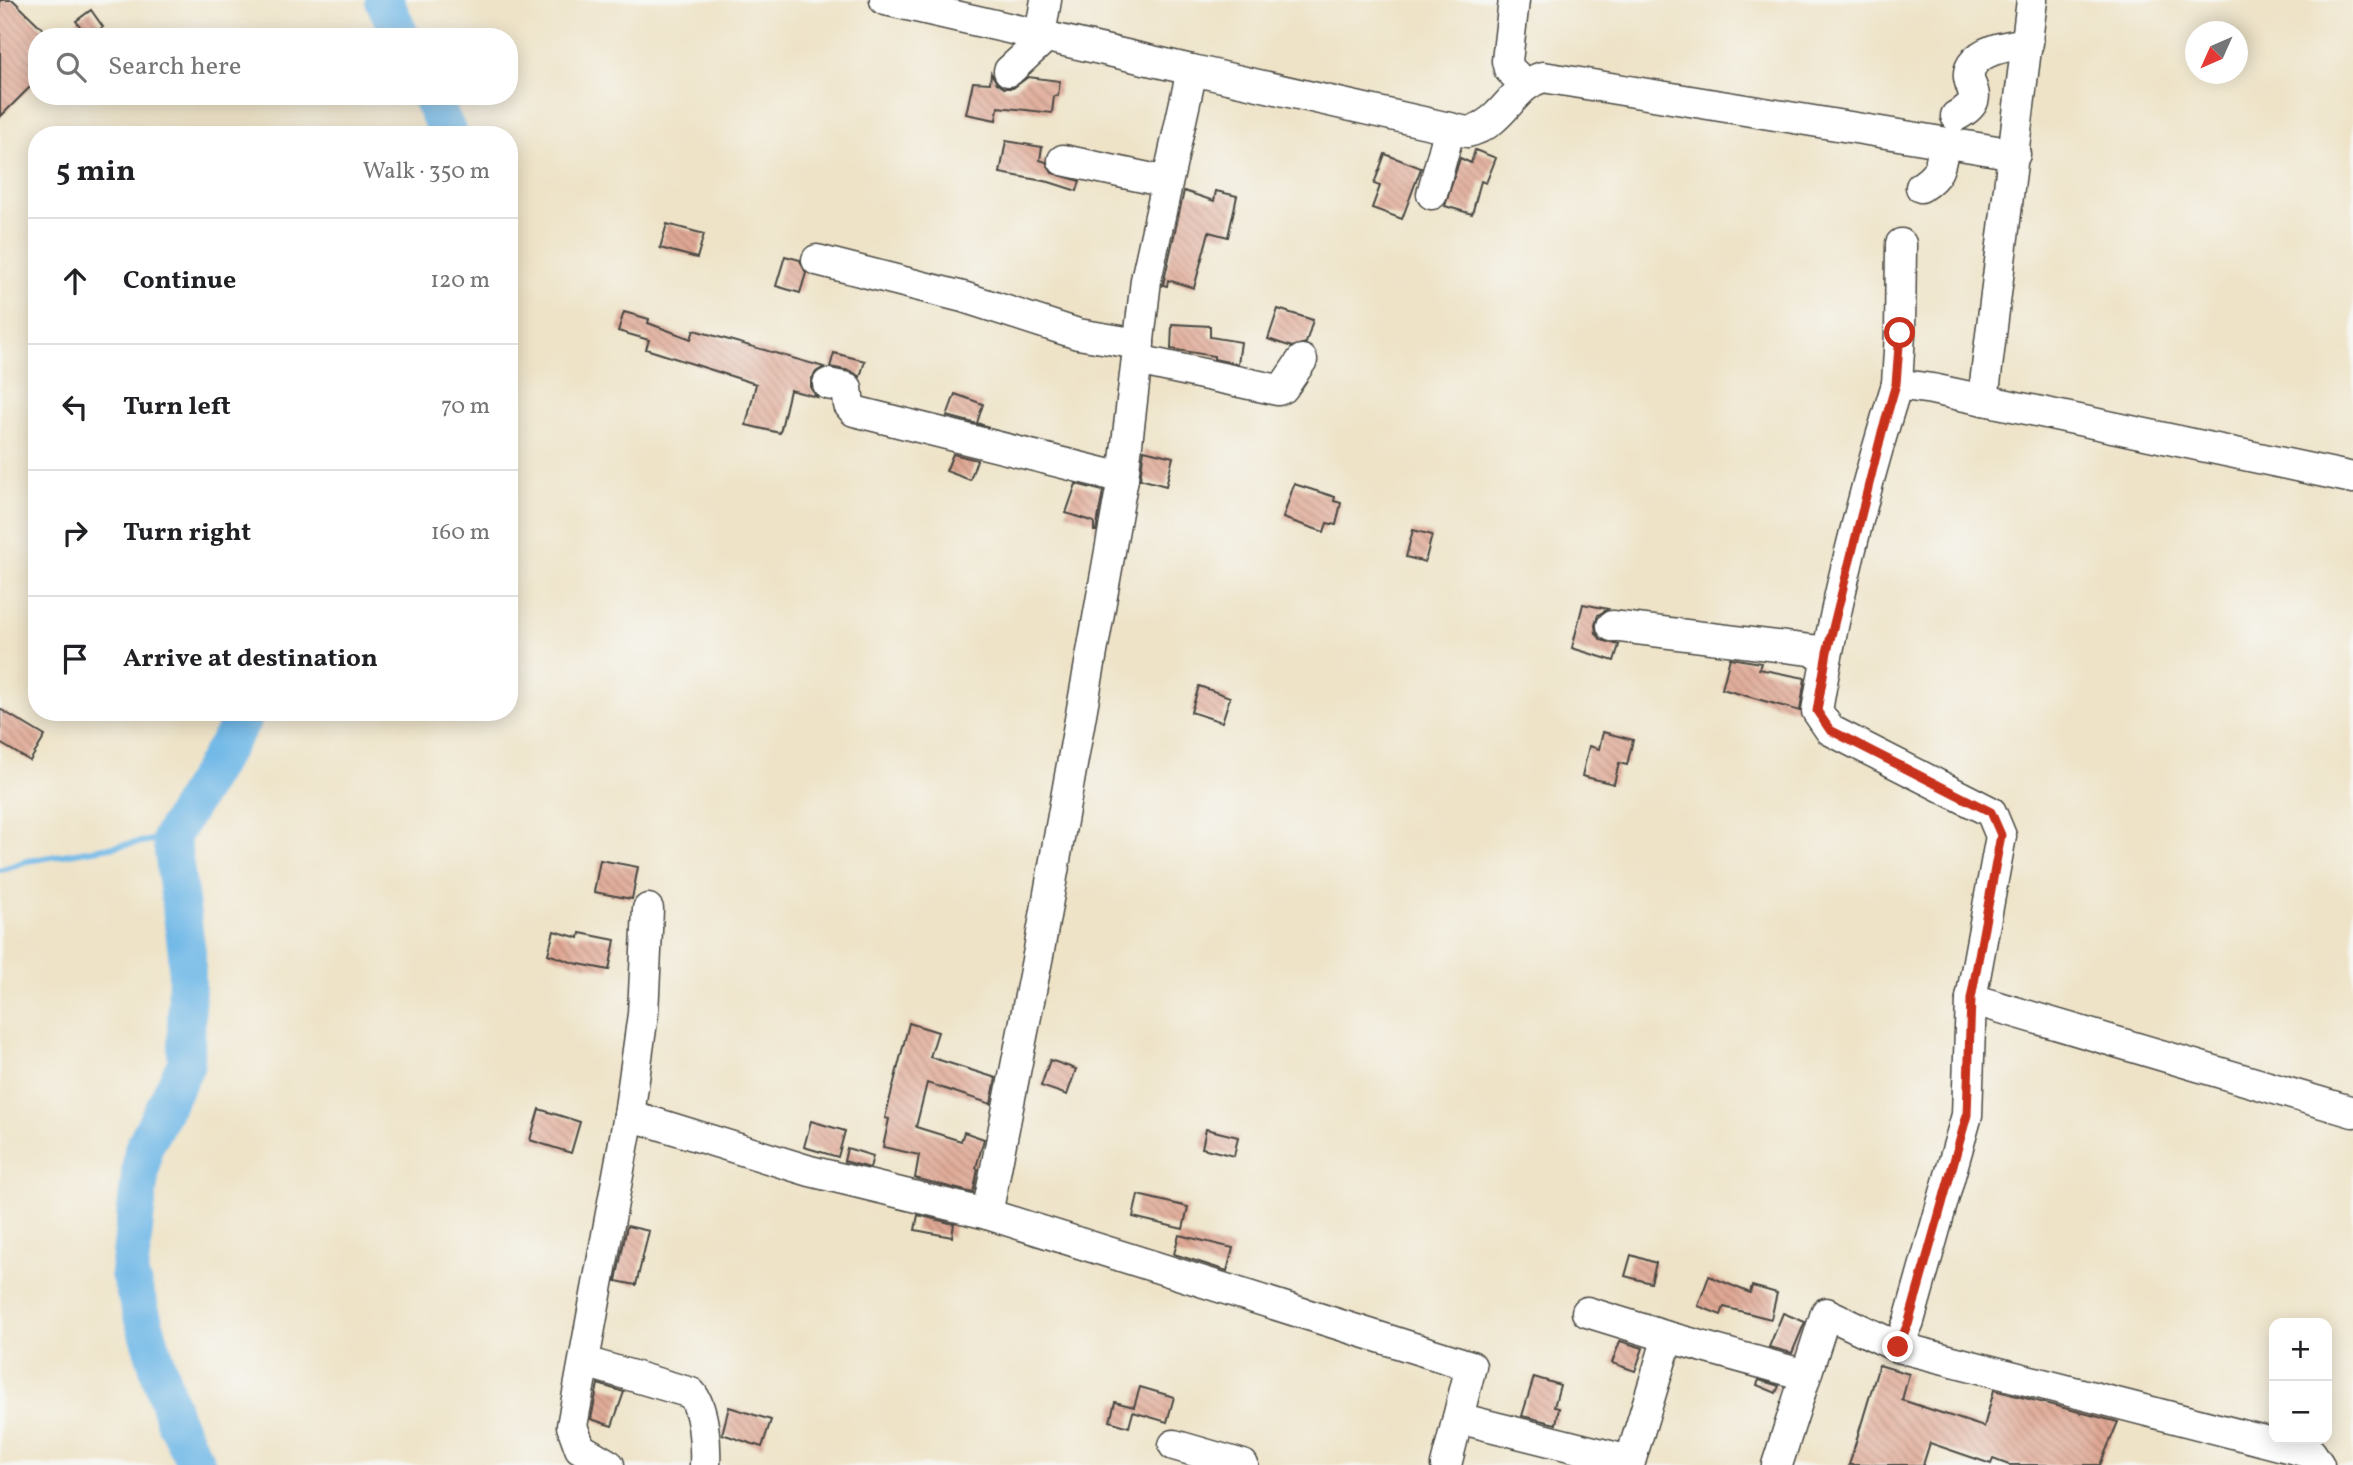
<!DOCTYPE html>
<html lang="en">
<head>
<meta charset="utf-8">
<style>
  body { margin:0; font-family:Vollkorn,serif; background:#f2f2f2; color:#202124 }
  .controls { position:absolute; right:21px; bottom:21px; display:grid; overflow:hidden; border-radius:14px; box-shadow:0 4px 18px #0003 }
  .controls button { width:63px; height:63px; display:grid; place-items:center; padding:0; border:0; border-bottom:2px solid #e0e0e0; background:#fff; color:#202124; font:35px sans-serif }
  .compass { position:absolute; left:2185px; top:21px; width:63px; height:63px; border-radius:50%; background:#fff; box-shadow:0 4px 18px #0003; rotate:225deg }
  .stop { position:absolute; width:21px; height:21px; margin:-16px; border:5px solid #c8321e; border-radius:50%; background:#fff }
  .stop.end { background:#c8321e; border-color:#fff; box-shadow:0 2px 7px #0008 }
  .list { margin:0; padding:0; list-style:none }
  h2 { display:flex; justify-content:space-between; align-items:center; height:91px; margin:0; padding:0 28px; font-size:30px }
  h2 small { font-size:23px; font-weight:400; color:#757577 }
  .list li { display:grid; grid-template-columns:46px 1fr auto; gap:21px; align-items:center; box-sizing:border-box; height:126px; padding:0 28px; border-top:2px solid #e0e0e0 }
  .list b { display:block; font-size:26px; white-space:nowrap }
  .list em { font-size:23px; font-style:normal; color:#757577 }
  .icon { flex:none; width:38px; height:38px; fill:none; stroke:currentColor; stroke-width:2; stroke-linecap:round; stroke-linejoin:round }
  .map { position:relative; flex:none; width:2353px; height:1465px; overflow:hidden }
  .search { position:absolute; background:#fff; box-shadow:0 4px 18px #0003; left:28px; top:28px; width:490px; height:77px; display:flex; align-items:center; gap:18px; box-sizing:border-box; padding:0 24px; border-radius:28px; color:#757577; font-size:26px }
  .panel { position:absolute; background:#fff; box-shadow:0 4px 18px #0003; left:28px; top:126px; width:490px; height:595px; border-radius:28px }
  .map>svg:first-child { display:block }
</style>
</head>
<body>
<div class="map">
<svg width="2353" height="1465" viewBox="0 0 2353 1465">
  <defs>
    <pattern id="building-back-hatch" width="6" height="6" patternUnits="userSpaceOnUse" patternTransform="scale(1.75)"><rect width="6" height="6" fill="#e0a894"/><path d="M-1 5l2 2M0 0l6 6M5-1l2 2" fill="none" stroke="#b68979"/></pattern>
  </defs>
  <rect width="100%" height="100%" fill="#f6f6f2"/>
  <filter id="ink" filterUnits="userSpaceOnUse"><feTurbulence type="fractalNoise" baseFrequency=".0143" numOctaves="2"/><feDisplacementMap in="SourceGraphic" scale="14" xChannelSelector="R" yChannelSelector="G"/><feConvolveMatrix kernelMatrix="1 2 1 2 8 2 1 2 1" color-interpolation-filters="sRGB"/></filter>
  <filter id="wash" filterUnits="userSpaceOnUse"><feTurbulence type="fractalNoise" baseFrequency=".00686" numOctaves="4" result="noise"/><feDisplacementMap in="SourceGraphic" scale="28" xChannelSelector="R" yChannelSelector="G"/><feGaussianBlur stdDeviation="1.57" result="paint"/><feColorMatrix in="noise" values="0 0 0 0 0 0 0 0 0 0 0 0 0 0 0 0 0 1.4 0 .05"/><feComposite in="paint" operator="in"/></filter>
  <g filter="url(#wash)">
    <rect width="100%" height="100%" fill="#eee3c7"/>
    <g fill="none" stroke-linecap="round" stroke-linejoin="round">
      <polyline stroke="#6fb8e7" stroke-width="6" points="0,870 27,861 171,837"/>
      <g stroke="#6fb8e7" stroke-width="38">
        <polyline points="384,0 401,37"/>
        <polyline points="430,96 449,135"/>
        <polyline points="197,1465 174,1420 129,1273 143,1149 186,1064 187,952 171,837 247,712"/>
      </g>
    </g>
    <g id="blocks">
      <g fill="url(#building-back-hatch)">
        <polygon points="0,0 13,0 51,37 37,37 37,80 0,117"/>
        <polygon points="91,10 103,27 88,37 76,21"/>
        <polygon points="991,73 997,83 1004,88 1013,88 1028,77 1060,81 1058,96 1054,96 1052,113 998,107 996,120 966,114 973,82 990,83"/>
        <polygon points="1006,141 1042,147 1040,160 1046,162 1052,173 1080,181 1077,191 1049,182 1000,173"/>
        <polygon points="1475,150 1496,158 1486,183 1481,181 1472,214 1445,206 1460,158 1471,163"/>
        <polygon points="1385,154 1421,168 1402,219 1372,208 1380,186 1374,184"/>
        <polygon points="1184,191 1214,201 1216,191 1237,196 1228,237 1209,232 1194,288 1168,280 1167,286 1163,285"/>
        <polygon points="667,224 704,234 697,258 660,248"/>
        <polygon points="785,256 800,260 806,273 800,293 776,286"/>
        <polygon points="1278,309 1313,320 1306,343 1292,347 1268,339"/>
        <polygon points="624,312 649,319 648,323 691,339 694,330 824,367 816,372 811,380 811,389 817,397 790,390 780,433 746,425 756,384 646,349 649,340 618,331"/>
        <polygon points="1172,324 1210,326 1210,337 1241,342 1238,364 1214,359 1214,356 1171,349"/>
        <polygon points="834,353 865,361 860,377 851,371 830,367"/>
        <polygon points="955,394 983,404 977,423 989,427 947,416"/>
        <polygon points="1144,450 1173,457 1166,486 1140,479"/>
        <polygon points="953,454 977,460 970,480 946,471"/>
        <polygon points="1076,484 1103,491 1096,531 1094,531 1094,522 1066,513"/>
        <polygon points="1294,484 1335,497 1334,501 1341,503 1336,525 1327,523 1324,532 1283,518"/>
        <polygon points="1413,530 1432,535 1425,562 1406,557"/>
        <polygon points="1583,604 1608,609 1598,615 1595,625 1596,633 1601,640 1619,645 1614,661 1572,648"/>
        <polygon points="1730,658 1761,663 1759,669 1805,678 1800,711 1722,689"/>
        <polygon points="1199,686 1230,697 1222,722 1191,712"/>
        <polygon points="0,709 45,736 30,761 0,743"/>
        <polygon points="1603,732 1633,740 1627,765 1619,763 1614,784 1582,776 1589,746 1599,749"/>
        <polygon points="600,860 638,867 632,899 594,892"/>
        <polygon points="554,931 579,938 580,933 615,940 609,970 574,963 548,954"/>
        <polygon points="909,1023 938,1032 930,1057 996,1078 991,1104 927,1083 916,1127 961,1141 964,1132 984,1139 976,1168 978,1169 973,1193 915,1178 919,1155 883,1147 889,1119 885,1118"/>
        <polygon points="1050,1060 1076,1069 1067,1095 1041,1086"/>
        <polygon points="539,1109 580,1122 571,1153 530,1140"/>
        <polygon points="811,1121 845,1131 838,1157 804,1147"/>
        <polygon points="1206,1129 1238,1137 1234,1156 1202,1148"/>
        <polygon points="847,1148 873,1156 870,1168 844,1161"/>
        <polygon points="1138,1195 1188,1207 1183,1229 1133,1217"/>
        <polygon points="918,1215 954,1224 952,1237 915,1230"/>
        <polygon points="627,1226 649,1231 636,1285 616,1281"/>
        <polygon points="1179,1235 1233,1248 1227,1271 1174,1254"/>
        <polygon points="1631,1255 1656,1263 1651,1283 1625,1276"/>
        <polygon points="1709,1276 1750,1293 1752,1286 1777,1293 1771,1319 1724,1307 1721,1315 1698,1306"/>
        <polygon points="1783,1313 1805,1322 1792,1353 1769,1347"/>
        <polygon points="1620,1341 1643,1348 1635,1371 1612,1363"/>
        <polygon points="1879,1365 1909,1374 1902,1400 1984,1427 1994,1390 2118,1422 2100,1465 2009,1465 1993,1459 1991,1464 1930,1443 1923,1465 1849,1465"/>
        <polygon points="1534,1377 1560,1385 1554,1407 1559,1408 1556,1424 1522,1416"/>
        <polygon points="1759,1380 1779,1386 1776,1393 1757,1385"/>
        <polygon points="598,1384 624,1392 612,1426 591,1419"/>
        <polygon points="1140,1387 1174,1397 1167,1422 1133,1412 1129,1427 1110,1421 1115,1402 1134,1407"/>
        <polygon points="729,1407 771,1420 762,1447 722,1434"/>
      </g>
    </g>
  </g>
  <g filter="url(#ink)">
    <use href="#blocks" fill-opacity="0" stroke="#484742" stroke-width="2"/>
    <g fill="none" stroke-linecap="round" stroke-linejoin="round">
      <g stroke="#484742" stroke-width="33">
        <g id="minor">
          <polyline points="885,0 1192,70"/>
          <polyline points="1514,0 1507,61 1509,69 1526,85"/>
          <polyline points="1040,35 1046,0"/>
          <polyline points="1009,71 1047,36"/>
          <path d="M1956 116C1993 97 1959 85 1972 65 1983 48 2010 46 2028 43"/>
          <polyline points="1063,160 1167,182"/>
          <path d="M1921 187C1941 174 1940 166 1944 144"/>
          <polyline points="1432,194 1450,128"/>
          <polyline points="817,260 963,297 1078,334 1139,344"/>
          <polyline points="1137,360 1278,390 1283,388 1302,360"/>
          <polyline points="828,384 847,388 849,405 854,411 1123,478"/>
          <polyline points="1897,384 1900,333 1901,244"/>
          <polyline points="1983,400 2032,0"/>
          <polyline points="1612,626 1827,652"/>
          <path d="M1971 999 2001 836 1991 812 1830 730 1817 711C1835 603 1864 490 1897 384L1932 389 2353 478"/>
          <polyline points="629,1115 643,1014 648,909"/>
          <path d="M987 1214 1039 950 1123 478 1146 280 1192 70 1467 132C1505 124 1511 86 1543 77L2015 154"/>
          <polyline points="1587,1312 1668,1337"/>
          <polyline points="1898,1347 2311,1453 2319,1465"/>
          <path d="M585 1362 691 1393C704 1408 706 1445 705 1465"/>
          <polyline points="1458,1418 1630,1461"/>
          <polyline points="1174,1445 1243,1465"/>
          <polyline points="609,1465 580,1448 572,1426 629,1115 810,1171 987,1214 1471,1366 1446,1465"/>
          <polyline points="1629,1465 1668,1337 1805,1375"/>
          <polyline points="1777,1465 1826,1313 1898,1347 1909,1321 1967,1115 1971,999 2353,1112"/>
        </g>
      </g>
      <use href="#minor" stroke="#fff" stroke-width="30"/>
    </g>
  </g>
  <g fill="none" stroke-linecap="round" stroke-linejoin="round" filter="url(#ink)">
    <polyline stroke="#c8321e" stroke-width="9" points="1898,1347 1909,1321 1967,1115 1971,999 2001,835 1991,812 1830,730 1817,711 1827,652 1882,432 1896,384 1900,333"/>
  </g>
</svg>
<div class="controls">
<button>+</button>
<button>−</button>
</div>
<svg class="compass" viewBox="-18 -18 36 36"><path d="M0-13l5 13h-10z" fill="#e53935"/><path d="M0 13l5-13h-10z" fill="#757577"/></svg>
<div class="stop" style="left:1900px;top:333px"></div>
<div class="stop end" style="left:1898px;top:1347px"></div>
<div class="search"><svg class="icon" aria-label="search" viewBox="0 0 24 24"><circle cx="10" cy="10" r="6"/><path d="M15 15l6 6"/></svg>Search here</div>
<section class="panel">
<h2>5 min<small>Walk · 350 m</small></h2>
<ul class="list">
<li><svg class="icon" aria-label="ahead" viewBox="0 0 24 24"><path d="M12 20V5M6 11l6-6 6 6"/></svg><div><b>Continue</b></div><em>120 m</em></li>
<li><svg class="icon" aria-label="left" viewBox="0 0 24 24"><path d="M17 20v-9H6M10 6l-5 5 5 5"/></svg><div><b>Turn left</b></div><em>70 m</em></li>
<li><svg class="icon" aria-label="right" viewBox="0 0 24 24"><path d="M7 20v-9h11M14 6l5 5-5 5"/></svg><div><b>Turn right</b></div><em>160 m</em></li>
<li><svg class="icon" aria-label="arrive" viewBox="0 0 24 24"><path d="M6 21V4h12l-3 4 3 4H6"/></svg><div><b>Arrive at destination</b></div></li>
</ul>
</section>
</div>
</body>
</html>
